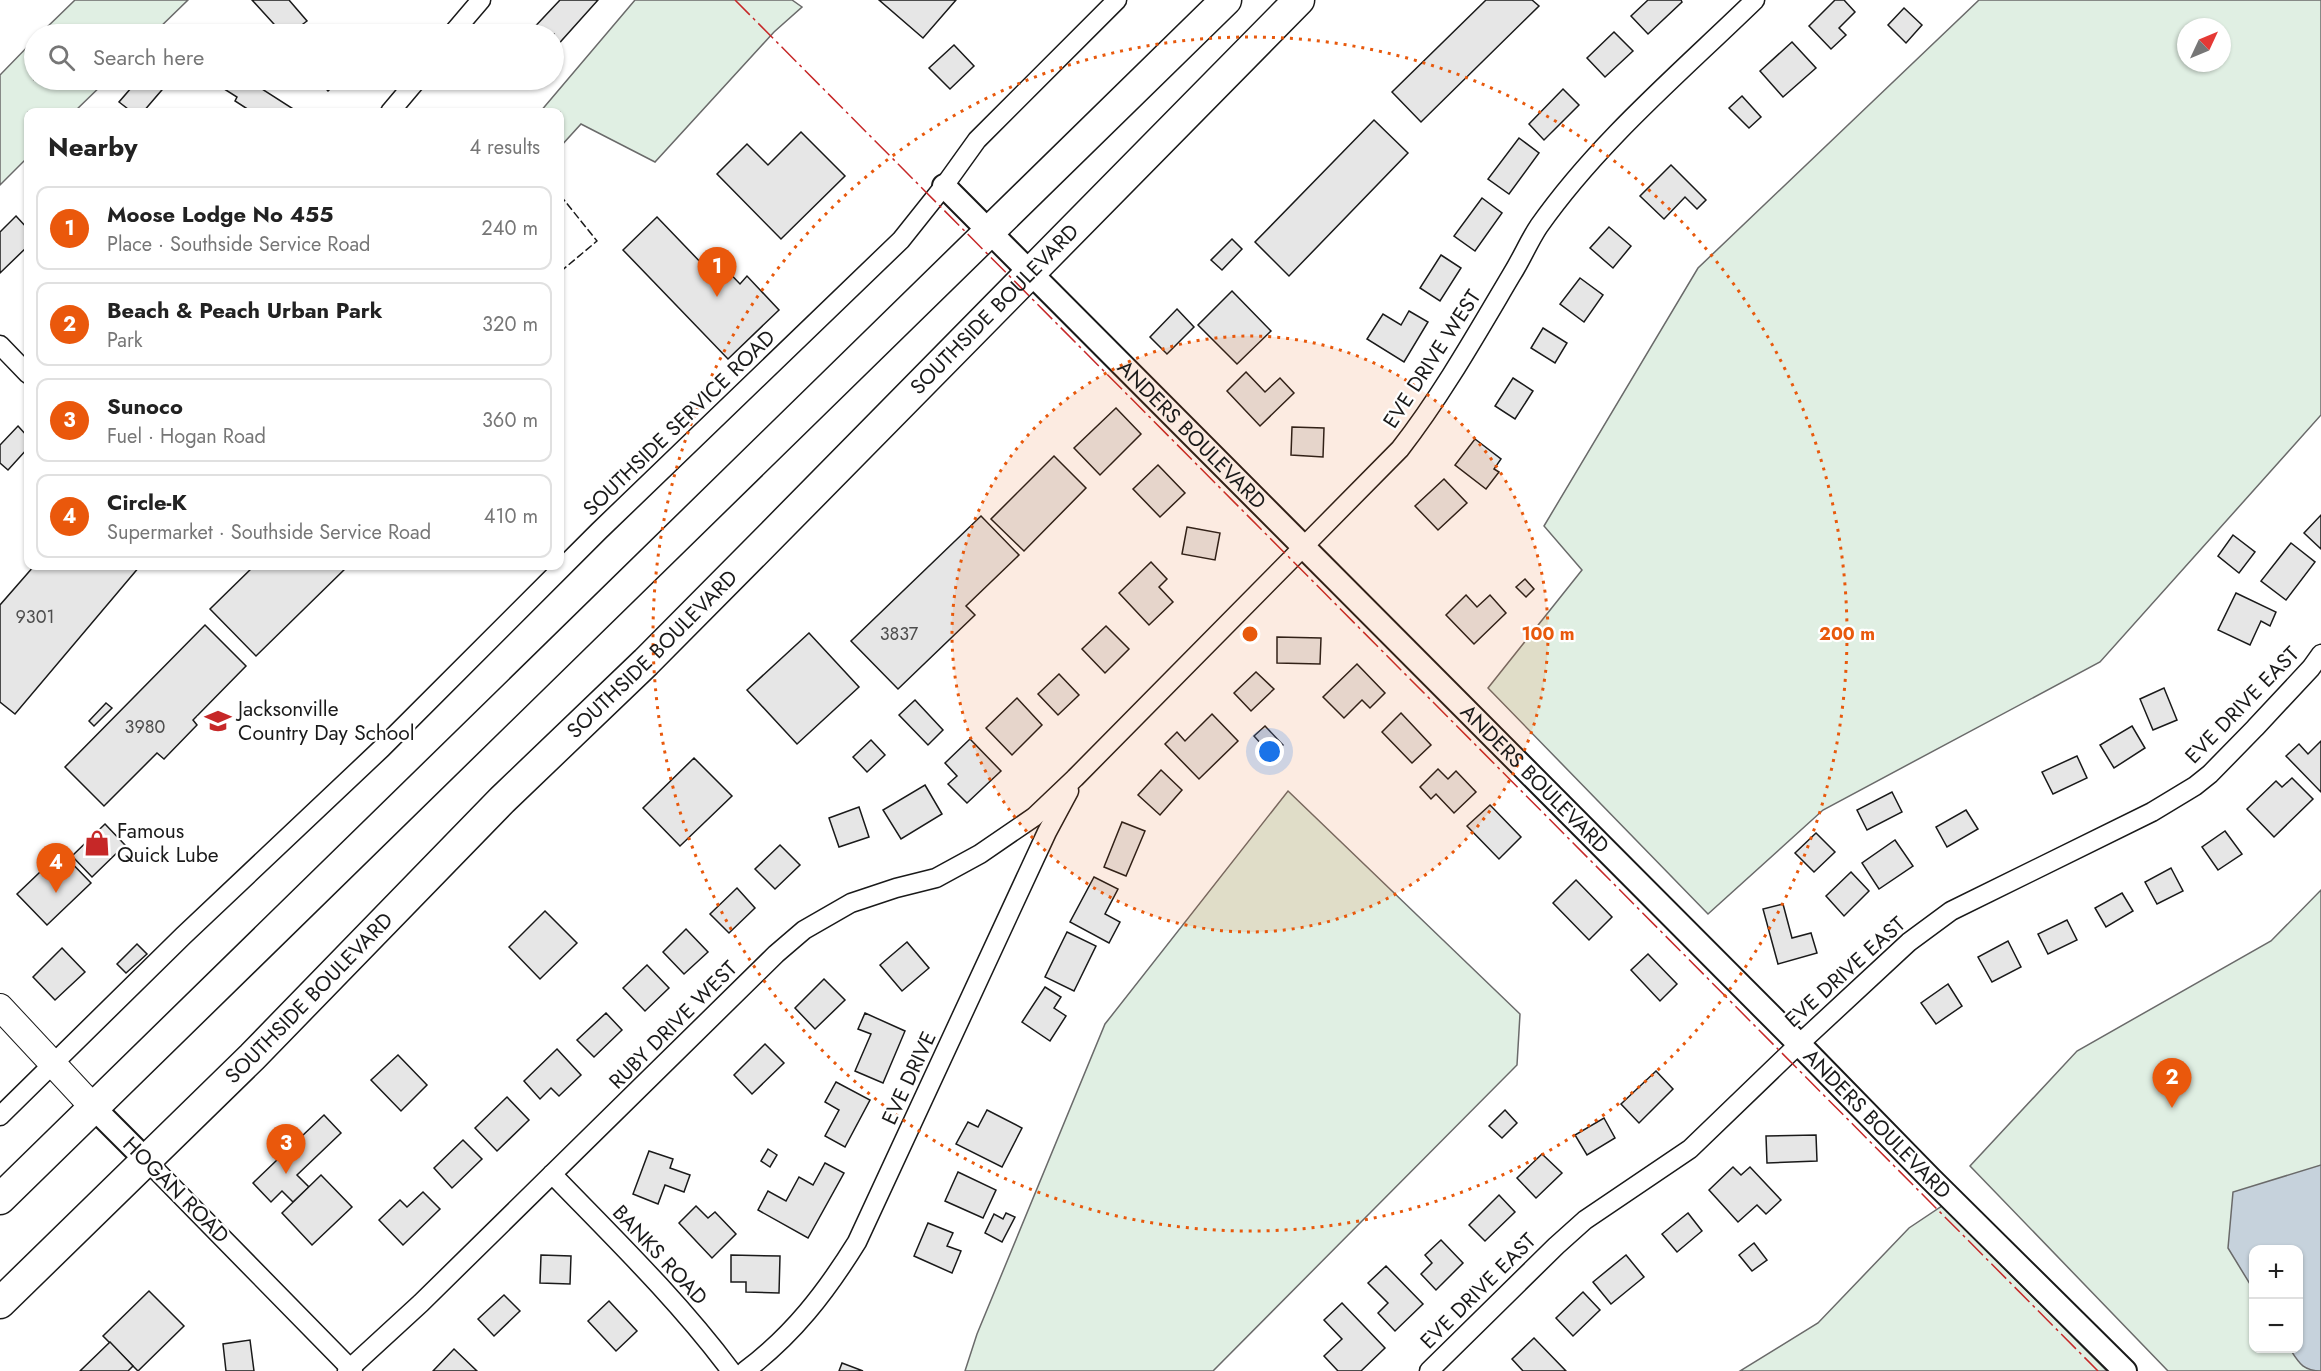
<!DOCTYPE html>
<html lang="en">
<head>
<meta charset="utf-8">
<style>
  body { margin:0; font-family:Jost,sans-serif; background:#f6f6f6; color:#222 }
  .controls { position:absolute; right:18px; bottom:18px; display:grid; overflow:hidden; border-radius:12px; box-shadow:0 2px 4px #0004 }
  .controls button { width:54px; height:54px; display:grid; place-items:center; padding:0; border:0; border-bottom:2px solid #e0e0e0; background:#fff; color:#222; font:30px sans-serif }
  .compass { position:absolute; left:2177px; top:18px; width:54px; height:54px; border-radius:50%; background:#fff; box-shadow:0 2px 4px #0004; rotate:46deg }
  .you { position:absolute; left:1270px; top:752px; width:21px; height:21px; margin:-15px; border:4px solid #fff; border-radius:50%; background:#1a73e8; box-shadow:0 0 0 9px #1a73e833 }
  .badge { display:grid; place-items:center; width:39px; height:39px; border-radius:50%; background:#ea580c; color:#fff; font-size:20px; font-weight:700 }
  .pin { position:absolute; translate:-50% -50px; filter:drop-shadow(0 2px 3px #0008) }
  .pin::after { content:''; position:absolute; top:32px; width:21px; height:18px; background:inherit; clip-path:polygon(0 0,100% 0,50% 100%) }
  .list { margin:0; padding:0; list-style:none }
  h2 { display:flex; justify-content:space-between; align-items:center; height:78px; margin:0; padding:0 24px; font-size:26px }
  h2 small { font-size:20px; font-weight:400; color:#767676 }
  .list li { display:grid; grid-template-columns:39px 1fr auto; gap:18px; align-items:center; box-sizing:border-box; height:84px; margin:0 12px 12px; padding:0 12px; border:2px solid #e0e0e0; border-radius:12px }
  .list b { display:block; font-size:22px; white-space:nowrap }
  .list p { margin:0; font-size:20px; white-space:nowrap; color:#767676 }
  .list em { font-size:20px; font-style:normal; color:#767676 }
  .icon { flex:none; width:33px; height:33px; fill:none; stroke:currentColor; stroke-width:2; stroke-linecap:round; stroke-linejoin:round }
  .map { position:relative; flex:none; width:2321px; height:1371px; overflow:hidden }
  .search { position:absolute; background:#fff; box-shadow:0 2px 4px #0004; left:24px; top:24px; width:540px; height:66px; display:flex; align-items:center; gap:15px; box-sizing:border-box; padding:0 21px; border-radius:33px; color:#767676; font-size:22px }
  .panel { position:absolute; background:#fff; box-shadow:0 2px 4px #0004; left:24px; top:108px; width:540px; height:462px; border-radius:12px }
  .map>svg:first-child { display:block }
</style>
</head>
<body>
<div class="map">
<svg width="2321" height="1371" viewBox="0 0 2321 1371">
  <rect width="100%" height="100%" fill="#fff"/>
  <g fill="#e0efe3" stroke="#6a6a6a" stroke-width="1.5" fill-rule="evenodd">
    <polygon points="75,0 188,0 153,34 40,34"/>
    <polygon points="635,0 792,0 802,7 774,32 655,162 581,124 560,147 560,112 540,112"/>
    <path d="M1979 0H2321V415L2100 662 1823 810 1708 914 1488 688 1582 570 1544 526 1698 268ZM2186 27H2222V63H2186Z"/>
    <polygon points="34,40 34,80 107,80 74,112 28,112 28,157 0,185 0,75"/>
    <polygon points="1288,791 1520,1014 1517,1065 1213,1371 965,1371 977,1334 1105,1024"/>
    <path d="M2321 890V1371H2168L1970 1166 2077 1051 2271 941ZM2254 1250H2298V1348H2254Z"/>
    <polygon points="1942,1206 2107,1371 1740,1371 1818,1323 1909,1228"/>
  </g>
  <path fill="#c6d2dc" stroke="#6a6a6a" stroke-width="1.5" d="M2321 1165V1371C2303 1371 2299 1363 2290 1349L2298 1348V1250H2254L2253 1289 2228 1248 2233 1192Z"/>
  <g fill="#e6e6e6" stroke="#1a1a1a" stroke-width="1.5">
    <polygon points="252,0 289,0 307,21 303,24 312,34 283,34"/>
    <polygon points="560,0 598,0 554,49 554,34 528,34"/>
    <polygon points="879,0 956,0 923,38"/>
    <polygon points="1486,0 1532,0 1539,6 1421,122 1392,92"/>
    <polygon points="1648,0 1681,0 1682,2 1648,34 1631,16"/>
    <polygon points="1835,0 1844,0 1855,12 1839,28 1846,35 1831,49 1809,26"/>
    <polygon points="1904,8 1922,25 1906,43 1888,25"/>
    <polygon points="1614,32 1633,51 1605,77 1587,58"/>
    <polygon points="1792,42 1816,68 1783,97 1760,71"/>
    <polygon points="954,45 974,66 950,89 929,68"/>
    <polygon points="138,80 162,80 167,84 143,112 132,112 119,102"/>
    <polygon points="210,80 252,80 251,82 298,112 252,112 235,101 237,97"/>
    <polygon points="318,80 340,80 328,91"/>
    <polygon points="1563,89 1579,105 1544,140 1529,124"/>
    <polygon points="1742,96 1761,117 1749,128 1729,108"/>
    <polygon points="1374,120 1408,153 1289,276 1255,242"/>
    <polygon points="801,132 845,176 781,239 717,174 747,144 768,165"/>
    <polygon points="1519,138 1539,153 1509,194 1488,179"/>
    <polygon points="1671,165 1706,200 1697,209 1685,197 1664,219 1640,196"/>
    <polygon points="1482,198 1502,213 1475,251 1454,236"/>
    <polygon points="16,216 28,229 28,246 0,273 0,232"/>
    <polygon points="657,217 706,268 716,259 740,284 747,276 779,310 728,359 623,250"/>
    <polygon points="1609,227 1631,246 1613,268 1590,248"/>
    <polygon points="1232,239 1242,249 1222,270 1211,260"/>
    <polygon points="1441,255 1461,268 1440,301 1420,288"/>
    <polygon points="1580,278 1603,295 1584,322 1560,304"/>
    <polygon points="1232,291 1271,331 1237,364 1198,325"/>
    <polygon points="1177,309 1194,327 1167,354 1150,337"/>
    <polygon points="1409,311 1428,322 1404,362 1367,339 1383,314 1401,325"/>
    <polygon points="1543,328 1567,343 1555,363 1531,348"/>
    <polygon points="1246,372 1265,392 1280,378 1294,393 1260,426 1227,391"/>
    <polygon points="1513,378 1533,391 1515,419 1495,406"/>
    <polygon points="1116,408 1141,434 1100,475 1074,448"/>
    <polygon points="18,426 28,437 28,448 8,470 0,463 0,445"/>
    <polygon points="1292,427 1324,428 1323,457 1291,455"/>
    <polygon points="1475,439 1501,459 1494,469 1499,472 1486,489 1455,465"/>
    <polygon points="1054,456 1086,488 1024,551 991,519"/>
    <polygon points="1158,465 1185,493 1160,517 1133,489"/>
    <polygon points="1444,479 1467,503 1438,530 1415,506"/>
    <polygon points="2321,515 2321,549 2304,533"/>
    <polygon points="981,516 1019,555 966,606 975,615 898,689 851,641"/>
    <polygon points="1187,527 1220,533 1215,560 1182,554"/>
    <polygon points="2233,535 2255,552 2239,573 2218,556"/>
    <polygon points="2291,543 2315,562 2286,600 2261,581"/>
    <polygon points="1151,562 1167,579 1159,587 1173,602 1149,625 1119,593"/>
    <polygon points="34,566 140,566 15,714 0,702 0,605"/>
    <polygon points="254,566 348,566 256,656 210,609"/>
    <polygon points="1525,579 1534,589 1526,597 1516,587"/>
    <polygon points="2236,593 2276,612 2270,626 2261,621 2250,645 2218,630"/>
    <polygon points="1466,595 1477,607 1490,595 1506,613 1474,644 1446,615"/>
    <polygon points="205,625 246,666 193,720 197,725 164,759 157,753 104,806 65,767"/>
    <polygon points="1106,626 1129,649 1105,673 1082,649"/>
    <polygon points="809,633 859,687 797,744 747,690"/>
    <polygon points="1277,637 1321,638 1320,664 1277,663"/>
    <polygon points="1357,664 1385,693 1370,708 1362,700 1344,718 1323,697"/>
    <polygon points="1256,672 1274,689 1251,711 1234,693"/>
    <polygon points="1059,674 1079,695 1058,715 1038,694"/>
    <polygon points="2164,688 2177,720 2153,730 2140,699"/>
    <polygon points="1017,698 1042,725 1012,755 986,728"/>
    <polygon points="915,700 943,730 928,745 899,715"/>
    <polygon points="106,703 112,708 94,726 89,721"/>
    <polygon points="1401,713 1431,745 1412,763 1382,732"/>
    <polygon points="1212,714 1238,741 1199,779 1165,744 1177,732 1185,741"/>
    <polygon points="1265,726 1283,745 1272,756 1254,736"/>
    <polygon points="2132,726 2145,748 2114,768 2100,745"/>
    <polygon points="970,739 1001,771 967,803 948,784 957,776 945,763"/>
    <polygon points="871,740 885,755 867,772 853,757"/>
    <polygon points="2321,741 2321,792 2286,756 2299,744 2308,754"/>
    <polygon points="2077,756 2087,778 2053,794 2042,772"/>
    <polygon points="694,758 732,796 680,846 643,808"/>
    <polygon points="1438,769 1448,779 1456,771 1476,792 1454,813 1436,794 1431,799 1420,787"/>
    <polygon points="1161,770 1182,790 1160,815 1138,795"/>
    <polygon points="2292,778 2313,799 2274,837 2247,809 2276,781 2282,787"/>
    <polygon points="925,785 942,814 901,839 883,810"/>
    <polygon points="1892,792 1902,812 1867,830 1857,810"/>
    <polygon points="1490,805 1521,837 1499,859 1467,826"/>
    <polygon points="859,807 869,837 839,847 829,818"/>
    <polygon points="1966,810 1978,829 1947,847 1936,827"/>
    <polygon points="1122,822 1145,831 1126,876 1104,867"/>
    <polygon points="105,824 125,845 92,877 72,856"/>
    <polygon points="2225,831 2242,854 2218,870 2202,847"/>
    <polygon points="1816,833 1835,852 1814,872 1795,853"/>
    <polygon points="1895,840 1913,866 1879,889 1862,863"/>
    <polygon points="780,845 800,865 775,889 755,869"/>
    <polygon points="61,852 91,883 47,925 17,894"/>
    <polygon points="2171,868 2183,891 2157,904 2145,882"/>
    <polygon points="1851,872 1869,891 1844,916 1826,896"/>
    <polygon points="1094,877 1118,889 1105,914 1120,922 1109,943 1070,922"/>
    <polygon points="1576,880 1612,917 1589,940 1553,903"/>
    <polygon points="737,888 755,908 729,933 710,914"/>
    <polygon points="2122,893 2133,911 2106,927 2095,908"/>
    <polygon points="1783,904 1792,938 1811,933 1817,953 1778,964 1763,909"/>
    <polygon points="545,911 577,943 540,979 509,947"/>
    <polygon points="2067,920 2077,940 2048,954 2038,934"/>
    <polygon points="686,929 708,952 684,974 663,952"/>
    <polygon points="1067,932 1096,946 1074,991 1045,977"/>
    <polygon points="2008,941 2021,967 1992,982 1978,957"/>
    <polygon points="907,942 929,968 902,991 880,965"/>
    <polygon points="137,944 147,954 126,973 117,964"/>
    <polygon points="62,948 85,972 55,1000 33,977"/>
    <polygon points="1648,954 1677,984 1660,1001 1631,970"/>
    <polygon points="647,965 669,988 645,1011 623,988"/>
    <polygon points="824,979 845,1000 815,1029 795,1008"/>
    <polygon points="1948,984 1962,1006 1936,1024 1921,1003"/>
    <polygon points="1045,987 1061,997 1054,1008 1066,1016 1050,1041 1022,1022"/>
    <polygon points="606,1013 622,1030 594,1057 577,1040"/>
    <polygon points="865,1013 905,1031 883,1083 855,1071 871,1034 858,1029"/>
    <polygon points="765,1044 784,1063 752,1094 734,1075"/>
    <polygon points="557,1049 581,1075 559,1096 551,1088 540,1099 524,1081"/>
    <polygon points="398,1055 427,1085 401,1111 371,1080"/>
    <polygon points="1656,1071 1673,1089 1639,1123 1621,1104"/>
    <polygon points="836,1082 870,1100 845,1147 825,1136 839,1110 825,1102"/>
    <polygon points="507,1097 529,1120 497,1151 475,1128"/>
    <polygon points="987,1110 1022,1128 1002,1167 956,1144 968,1122 978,1127"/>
    <polygon points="1505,1110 1517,1123 1502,1138 1489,1126"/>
    <polygon points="324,1115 341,1133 297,1175 309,1187 293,1202 282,1191 271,1202 253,1183"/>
    <polygon points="1604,1118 1615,1138 1587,1155 1575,1135"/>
    <polygon points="1816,1135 1817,1161 1767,1163 1766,1136"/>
    <polygon points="463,1140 482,1159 452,1188 434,1168"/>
    <polygon points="768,1149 777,1155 770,1167 761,1161"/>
    <polygon points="649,1151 673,1159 670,1168 690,1175 684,1192 665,1185 658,1204 633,1194"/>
    <polygon points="1542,1154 1562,1173 1536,1198 1517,1178"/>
    <polygon points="825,1163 844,1173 808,1238 758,1210 768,1191 786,1201 799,1177 813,1185"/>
    <polygon points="1733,1167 1741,1175 1750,1167 1781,1200 1766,1214 1757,1205 1738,1222 1709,1190"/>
    <polygon points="958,1172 996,1190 983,1218 945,1201"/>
    <polygon points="321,1175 352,1207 312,1245 282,1213"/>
    <polygon points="423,1192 440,1209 403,1245 379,1220 400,1200 407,1207"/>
    <polygon points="1499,1195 1515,1212 1485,1241 1469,1225"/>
    <polygon points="696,1206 708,1218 715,1212 736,1234 712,1258 679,1223"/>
    <polygon points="1006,1213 1015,1217 1002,1242 985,1233 994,1214 1003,1219"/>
    <polygon points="1688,1213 1702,1231 1677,1252 1662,1234"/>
    <polygon points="928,1223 953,1233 947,1246 961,1251 952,1273 914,1256"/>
    <polygon points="1441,1240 1463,1263 1436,1290 1421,1274 1432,1263 1425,1255"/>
    <polygon points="1754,1243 1767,1260 1752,1271 1739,1255"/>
    <polygon points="541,1255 571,1256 570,1284 540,1283"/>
    <polygon points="731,1255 780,1256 779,1293 746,1292 746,1282 731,1282"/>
    <polygon points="1626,1255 1644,1277 1611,1304 1593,1282"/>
    <polygon points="1386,1266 1423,1304 1395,1331 1378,1313 1388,1303 1368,1283"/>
    <polygon points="149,1291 184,1326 138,1371 103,1336"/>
    <polygon points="1583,1292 1600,1310 1573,1336 1556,1318"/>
    <polygon points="504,1295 520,1311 494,1336 478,1319"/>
    <polygon points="609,1301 637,1331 616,1351 588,1321"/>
    <polygon points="1342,1303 1385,1348 1361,1371 1338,1371 1324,1356 1342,1339 1324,1320"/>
    <polygon points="1534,1338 1566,1371 1523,1371 1512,1359"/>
    <polygon points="250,1340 254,1371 226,1371 223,1344"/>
    <polygon points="110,1342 133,1366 128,1371 80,1371"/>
    <polygon points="454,1349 477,1371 433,1371"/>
    <polygon points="842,1363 863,1371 839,1371"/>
  </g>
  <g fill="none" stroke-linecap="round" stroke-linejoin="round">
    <g stroke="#1a1a1a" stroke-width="21">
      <g id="minor">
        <polyline points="452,34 481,0"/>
        <polyline points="390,112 417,80"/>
        <polyline points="0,345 28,374"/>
        <polyline points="0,1116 183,936 382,748 599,531 901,240 944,186 977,140 1117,0"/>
        <polyline points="147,1161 353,1371"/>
        <path d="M552 1174C613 1237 678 1300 731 1371"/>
        <path d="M347 1371 421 1303 776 954 804 930 851 903 896 888 936 878 980 854 1034 817 1075 778 1400 449C1442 395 1477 333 1512 274 1522 258 1529 241 1539 226 1598 142 1681 72 1755 0"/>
        <path d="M745 1371C793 1335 826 1292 857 1242L1047 832 1069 791"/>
        <polyline points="1429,1371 1556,1246 1585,1220 1690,1149 1799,1044 1909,942 1951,911 2152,812 2195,786 2210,774 2255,728 2311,668 2321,654"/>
      </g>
    </g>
    <g stroke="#1a1a1a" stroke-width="26">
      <g id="tertiary">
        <path id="s1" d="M944 186 1799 1044 1931 1179 2125 1371"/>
        <polyline points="94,1108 147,1161"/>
      </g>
    </g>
    <g stroke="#1a1a1a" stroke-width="28">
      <polyline id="secondary" points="0,1007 94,1108"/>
    </g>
    <g stroke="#1a1a1a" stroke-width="33">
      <g id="trunk">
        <polyline points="0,1199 1226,0"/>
        <path id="s2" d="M0 1303 252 1057 502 800 646 662 773 534 1299 0"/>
      </g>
    </g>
    <use href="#minor" stroke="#fff" stroke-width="18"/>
    <use href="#tertiary" stroke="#fff" stroke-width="22"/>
    <use href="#secondary" stroke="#fff" stroke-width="26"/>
    <use href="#trunk" stroke="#fff" stroke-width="30"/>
    <polyline stroke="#1a1a1a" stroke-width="1.5" stroke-dasharray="8 3" stroke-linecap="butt" points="560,195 597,241 560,272"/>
    <polyline stroke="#c62828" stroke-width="1.5" stroke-dasharray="21 4.5 3 4.5" stroke-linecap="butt" points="735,0 2098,1371"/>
  </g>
  <circle cx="1250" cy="634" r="298" fill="#e8590c" fill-opacity=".12"/>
  <g fill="none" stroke="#e8590c" stroke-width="3" stroke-dasharray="3 6">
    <circle cx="1250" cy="634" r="298"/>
    <circle cx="1250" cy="634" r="597"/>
  </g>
  <defs>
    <g id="school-bare" transform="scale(2.07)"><path d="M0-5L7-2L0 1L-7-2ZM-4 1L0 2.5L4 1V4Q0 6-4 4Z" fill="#c62828" stroke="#fff" stroke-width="2.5" paint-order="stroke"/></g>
    <g id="shop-bare" transform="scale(2.07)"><path d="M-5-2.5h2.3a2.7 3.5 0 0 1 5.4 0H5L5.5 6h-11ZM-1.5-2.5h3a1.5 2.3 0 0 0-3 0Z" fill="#c62828" stroke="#fff" stroke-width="2.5" paint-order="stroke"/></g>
  </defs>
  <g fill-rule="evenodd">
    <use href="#school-bare" x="218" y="721"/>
    <use href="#shop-bare" x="97" y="843"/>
  </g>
  <g text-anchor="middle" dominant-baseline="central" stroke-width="4.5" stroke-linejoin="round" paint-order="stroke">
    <g font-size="18" fill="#4d4d4d">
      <text x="35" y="617">9301</text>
      <text x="899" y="634">3837</text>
      <text x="145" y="727">3980</text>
    </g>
    <g font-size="21" fill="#1a1a1a" stroke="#fff">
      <text stroke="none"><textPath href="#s2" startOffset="1406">SOUTHSIDE BOULEVARD</textPath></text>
      <text transform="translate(1432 359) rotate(-57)">EVE DRIVE WEST</text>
      <text transform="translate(679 423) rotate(-44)">SOUTHSIDE SERVICE ROAD</text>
      <text stroke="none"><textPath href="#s1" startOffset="351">ANDERS BOULEVARD</textPath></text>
      <text stroke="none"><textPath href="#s2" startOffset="920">SOUTHSIDE BOULEVARD</textPath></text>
      <text transform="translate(2242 705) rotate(-46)">EVE DRIVE EAST</text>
      <text stroke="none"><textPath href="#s1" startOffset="837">ANDERS BOULEVARD</textPath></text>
      <text transform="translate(1845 972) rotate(-42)">EVE DRIVE EAST</text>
      <text stroke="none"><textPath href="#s2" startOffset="434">SOUTHSIDE BOULEVARD</textPath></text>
      <text transform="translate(673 1025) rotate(-45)">RUBY DRIVE WEST</text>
      <text transform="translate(909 1078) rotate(-65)">EVE DRIVE</text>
      <text stroke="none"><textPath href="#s1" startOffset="1323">ANDERS BOULEVARD</textPath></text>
      <text transform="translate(176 1190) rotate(45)">HOGAN ROAD</text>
      <text transform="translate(660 1255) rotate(47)">BANKS ROAD</text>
      <text transform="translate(1478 1291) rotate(-45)">EVE DRIVE EAST</text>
    </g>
    <g font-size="21" fill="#1a1a1a" stroke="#fff" text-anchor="start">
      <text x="238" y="709">Jacksonville<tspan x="238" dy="24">Country Day School</tspan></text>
      <text x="117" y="831">Famous<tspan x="117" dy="24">Quick Lube</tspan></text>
    </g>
  </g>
  <circle cx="1250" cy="634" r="9" fill="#e8590c" stroke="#fff" stroke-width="3"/>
  <g font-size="18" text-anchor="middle" font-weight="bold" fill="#e8590c" stroke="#fff" stroke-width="4.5" stroke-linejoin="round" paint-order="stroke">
    <text x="1548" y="640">100 m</text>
    <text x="1847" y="640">200 m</text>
  </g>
</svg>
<div class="controls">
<button>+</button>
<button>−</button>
</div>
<svg class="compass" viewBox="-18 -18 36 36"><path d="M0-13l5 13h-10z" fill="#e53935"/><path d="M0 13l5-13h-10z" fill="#767676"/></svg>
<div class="you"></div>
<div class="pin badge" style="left:717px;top:297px">1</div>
<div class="pin badge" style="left:2172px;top:1108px">2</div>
<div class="pin badge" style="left:286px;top:1174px">3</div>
<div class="pin badge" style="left:56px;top:893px">4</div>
<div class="search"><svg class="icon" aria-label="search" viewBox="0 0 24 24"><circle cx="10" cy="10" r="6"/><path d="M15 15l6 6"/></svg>Search here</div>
<section class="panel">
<h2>Nearby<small>4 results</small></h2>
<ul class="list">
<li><span class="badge">1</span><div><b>Moose Lodge No 455</b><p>Place · Southside Service Road</p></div><em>240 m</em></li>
<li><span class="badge">2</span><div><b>Beach &amp; Peach Urban Park</b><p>Park</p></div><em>320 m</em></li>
<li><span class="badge">3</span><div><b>Sunoco</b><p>Fuel · Hogan Road</p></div><em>360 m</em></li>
<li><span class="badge">4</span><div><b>Circle-K</b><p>Supermarket · Southside Service Road</p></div><em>410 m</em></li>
</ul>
</section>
</div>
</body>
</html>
